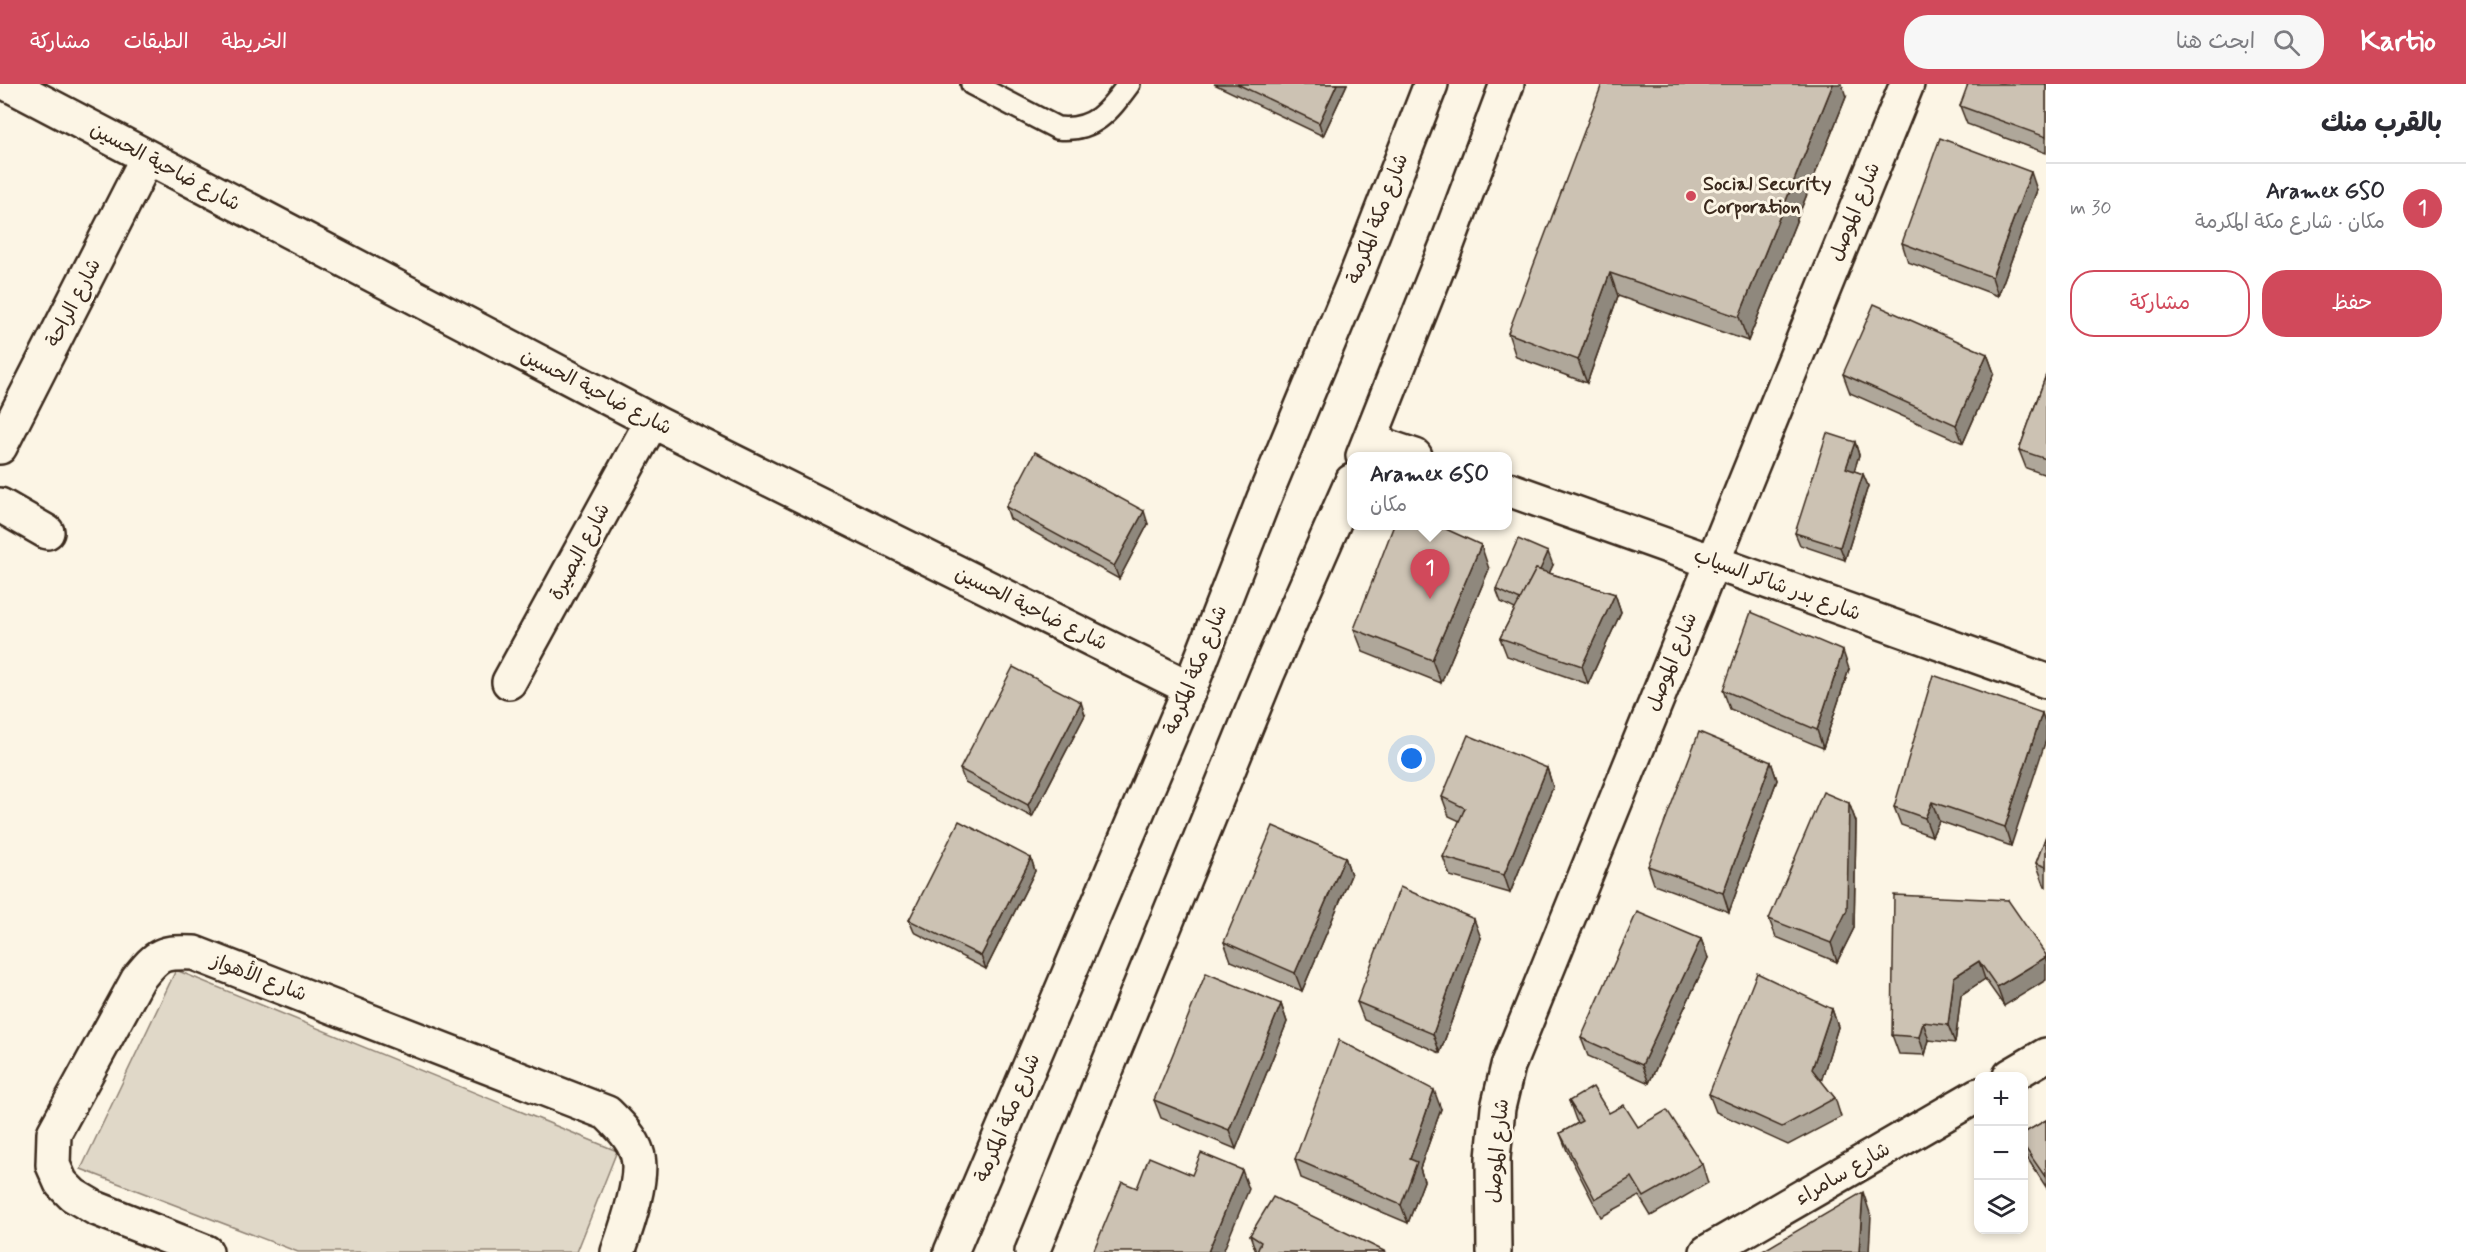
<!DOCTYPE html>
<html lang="ar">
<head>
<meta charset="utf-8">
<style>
  body { margin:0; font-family:Mynerve,"Playpen Sans Arabic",sans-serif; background:#f7f7f7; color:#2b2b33; direction:rtl }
  .controls { position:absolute; right:18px; bottom:18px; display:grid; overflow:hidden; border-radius:12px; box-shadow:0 3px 9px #0003 }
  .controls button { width:54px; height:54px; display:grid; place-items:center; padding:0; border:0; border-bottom:2px solid #e1e1e2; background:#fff; color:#2b2b33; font:30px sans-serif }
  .you { position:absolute; left:1412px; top:675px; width:21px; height:21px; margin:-15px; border:4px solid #fff; border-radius:50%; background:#1a73e8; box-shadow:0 0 0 9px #1a73e833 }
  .badge { display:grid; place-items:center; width:39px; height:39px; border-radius:50%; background:#d1495b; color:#fff; font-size:20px; font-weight:700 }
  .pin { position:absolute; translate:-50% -50px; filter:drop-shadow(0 2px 3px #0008) }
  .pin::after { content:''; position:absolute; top:32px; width:21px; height:18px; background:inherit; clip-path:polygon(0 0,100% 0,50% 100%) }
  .popup { position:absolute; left:1347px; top:368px; width:165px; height:78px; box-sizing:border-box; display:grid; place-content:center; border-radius:12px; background:#fff; filter:drop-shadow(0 2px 4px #0005); font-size:20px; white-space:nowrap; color:#7c7c81 }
  .popup b { font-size:22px; color:#2b2b33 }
  .popup::after { content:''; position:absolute; left:50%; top:100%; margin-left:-12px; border:12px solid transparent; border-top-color:#fff }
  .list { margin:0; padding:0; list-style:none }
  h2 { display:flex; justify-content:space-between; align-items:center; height:78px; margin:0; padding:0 24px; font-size:26px }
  h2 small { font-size:20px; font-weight:400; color:#7c7c81 }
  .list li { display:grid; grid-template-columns:39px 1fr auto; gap:18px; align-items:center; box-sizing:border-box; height:90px; padding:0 24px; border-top:2px solid #e1e1e2 }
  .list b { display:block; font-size:22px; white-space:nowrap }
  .list p { margin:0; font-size:20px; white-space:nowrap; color:#7c7c81 }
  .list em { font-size:20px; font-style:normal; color:#7c7c81 }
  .actions { display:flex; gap:12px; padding:18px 24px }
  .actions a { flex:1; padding:14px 0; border:2px solid #d1495b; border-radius:24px; text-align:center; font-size:21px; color:#d1495b }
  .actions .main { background:#d1495b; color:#fff }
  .icon { flex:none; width:33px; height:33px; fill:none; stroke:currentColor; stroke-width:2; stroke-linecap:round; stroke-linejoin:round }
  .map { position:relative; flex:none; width:2046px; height:1168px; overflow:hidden; direction:ltr }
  header { display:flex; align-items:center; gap:36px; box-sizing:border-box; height:84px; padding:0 30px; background:#d1495b; color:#fff }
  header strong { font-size:28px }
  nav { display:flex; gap:33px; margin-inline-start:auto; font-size:21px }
  .search { width:420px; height:54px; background:#f7f7f7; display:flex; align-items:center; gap:15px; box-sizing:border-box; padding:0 21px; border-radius:24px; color:#7c7c81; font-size:22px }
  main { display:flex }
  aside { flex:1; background:#fff }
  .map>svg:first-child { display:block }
</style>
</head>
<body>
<header>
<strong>Kartio</strong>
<div class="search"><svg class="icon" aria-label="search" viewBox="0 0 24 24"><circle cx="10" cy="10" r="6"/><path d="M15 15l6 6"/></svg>ابحث هنا</div>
<nav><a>الخريطة</a><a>الطبقات</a><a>مشاركة</a></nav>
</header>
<main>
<aside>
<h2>بالقرب منك<small></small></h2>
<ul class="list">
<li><span class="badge">1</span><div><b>Aramex GSO</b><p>مكان · شارع مكة المكرمة</p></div><em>30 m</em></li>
</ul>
<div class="actions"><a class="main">حفظ</a><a>مشاركة</a></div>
</aside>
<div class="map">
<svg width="2046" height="1168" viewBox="0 0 2046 1168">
  <rect width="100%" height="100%" fill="#fcf5e5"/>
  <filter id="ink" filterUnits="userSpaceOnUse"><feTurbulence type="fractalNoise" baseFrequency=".0167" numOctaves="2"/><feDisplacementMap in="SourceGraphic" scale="12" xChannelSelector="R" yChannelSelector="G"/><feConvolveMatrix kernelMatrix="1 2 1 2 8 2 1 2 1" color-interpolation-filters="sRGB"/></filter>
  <g filter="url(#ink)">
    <polygon fill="#e0d8c8" stroke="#8e8173" stroke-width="1.5" points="176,886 617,1067 577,1168 298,1168 81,1085"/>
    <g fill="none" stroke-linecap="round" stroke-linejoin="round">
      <g stroke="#3b2a1e" stroke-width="26">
        <path id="service" d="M972 0 1057 44C1094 48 1109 27 1129 0"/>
      </g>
      <g stroke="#3b2a1e" stroke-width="38">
        <g id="minor">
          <polyline points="8,0 652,337 1190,604"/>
          <polyline points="1370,357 1415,372"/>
          <polyline points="0,363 147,74"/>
          <polyline points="1508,405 2046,597"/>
          <polyline points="0,421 47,448"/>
          <polyline points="509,598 652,337"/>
          <polyline points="2010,992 2046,971"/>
          <path d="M206 1168 95 1124 73 1111 61 1099 53 1081 54 1049 138 895C159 869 161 868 194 869L607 1029C618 1040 632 1053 637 1069 645 1092 626 1145 618 1168"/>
          <polyline points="1494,1168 1493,1074 1498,1024 1508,982 1907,0"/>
          <polyline points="1707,1168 1978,1011"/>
        </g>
      </g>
      <g stroke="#3b2a1e" stroke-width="38">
        <g id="primary">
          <polyline points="1363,372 1448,158 1507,0"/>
          <polyline points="951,1168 1190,604 1264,414 1357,190 1431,0"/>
          <polyline points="1032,1168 1267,591 1352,397"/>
        </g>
      </g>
      <use href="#service" stroke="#fcf5e5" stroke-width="21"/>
      <use href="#minor" stroke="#fcf5e5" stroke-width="33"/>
      <use href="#primary" stroke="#fcf5e5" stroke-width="33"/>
    </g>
    <g fill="#afa79a" stroke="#3b2a1e" stroke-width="1.5">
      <polygon points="1214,0 1347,0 1323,52"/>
      <polygon points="2046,0 2046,69 1967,40 1960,22"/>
      <polygon points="1846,13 1748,257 1618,212 1587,299 1516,273 1508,249"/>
      <polygon points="2037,106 1998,212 1908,178 1902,159"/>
      <polygon points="1987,270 1994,289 1963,359 1850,309 1843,290"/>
      <polygon points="2046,291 2046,391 2026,384 2019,366"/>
      <polygon points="1855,358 1859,371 1854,387 1863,390 1868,402 1845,476 1800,461 1795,449"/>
      <polygon points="1006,423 1148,440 1119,495 1010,435"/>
      <polygon points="1553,481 1549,489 1615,510 1621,528 1588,600 1507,572 1500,554 1515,525 1501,518 1496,505"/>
      <polygon points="1489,485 1441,599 1363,568 1354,545"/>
      <polygon points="1849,585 1823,664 1730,625 1723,606"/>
      <polygon points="2042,629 2011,762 1939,737 1932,752 1901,741 1894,723"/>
      <polygon points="1085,631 1032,733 965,698 960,685"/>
      <polygon points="1771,678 1777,696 1729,828 1654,800 1648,782"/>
      <polygon points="1547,684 1553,703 1510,809 1450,792 1443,773 1460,737 1449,732 1442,713"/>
      <polygon points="1849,719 1856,738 1854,844 1837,878 1776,853 1769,835"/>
      <polygon points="2046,752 2046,803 2045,803 2036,779"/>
      <polygon points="1345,773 1351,791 1302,907 1231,877 1224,858"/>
      <polygon points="1031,774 1035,787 986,885 914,848 909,836"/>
      <polygon points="2008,816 2004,922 1985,895 1961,911 1955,959 1929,956 1925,971 1899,970 1892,951"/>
      <polygon points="1481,854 1440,969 1364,936 1357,918"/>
      <polygon points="1701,855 1708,874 1649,999 1588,972 1581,954"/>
      <polygon points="1281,920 1287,938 1236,1065 1161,1034 1154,1016"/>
      <polygon points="1832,925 1838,943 1821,997 1835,1014 1841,1033 1788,1061 1716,1028 1709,1010"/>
      <polygon points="1569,1017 1609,1029 1638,1043 1702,1080 1708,1099 1651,1132 1639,1112 1601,1133 1567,1067 1560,1049 1578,1039 1576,1036"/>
      <polygon points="1441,1025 1420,1084 1424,1097 1408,1139 1301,1094 1295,1075"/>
      <polygon points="2046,1036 2046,1103 2024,1069 2024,1049"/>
      <polygon points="1250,1151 1386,1168 1256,1168"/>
    </g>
    <g fill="#8f887d" stroke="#3b2a1e" stroke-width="1.5">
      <polygon points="1337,0 1347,0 1323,52 1319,39"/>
      <polygon points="1833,0 1842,0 1846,13 1748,257 1739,233"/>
      <polygon points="2031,88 2037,106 1998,212 1992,193"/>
      <polygon points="1610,189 1618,212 1587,299 1578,276"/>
      <polygon points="1987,270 1994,289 1963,359 1956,341"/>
      <polygon points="1855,358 1859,371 1851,397 1846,384"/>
      <polygon points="1863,390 1868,402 1845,476 1840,463"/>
      <polygon points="1144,427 1148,440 1119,495 1114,482"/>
      <polygon points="1481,461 1489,485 1441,599 1432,576"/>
      <polygon points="1548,468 1553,481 1530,531 1525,518"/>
      <polygon points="1615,510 1621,528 1588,600 1582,582"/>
      <polygon points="1843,567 1849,585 1823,664 1817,646"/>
      <polygon points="1081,618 1085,631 1032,733 1028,721"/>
      <polygon points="2042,629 2046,640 2046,656 2011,762 2005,743"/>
      <polygon points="1771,678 1777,696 1729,828 1723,809"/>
      <polygon points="1547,684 1553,703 1510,809 1504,791"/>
      <polygon points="1932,718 1939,737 1932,752 1925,734"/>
      <polygon points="1849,719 1856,738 1854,844 1837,878 1831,859"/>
      <polygon points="1345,773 1351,791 1302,907 1295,889"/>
      <polygon points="1031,774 1035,787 986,885 981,872"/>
      <polygon points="1474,835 1481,854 1440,969 1433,950"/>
      <polygon points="1701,855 1708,874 1649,999 1642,981"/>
      <polygon points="2046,873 2046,896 2004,922 1997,903"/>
      <polygon points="1979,877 1985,895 1961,911 1955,959 1948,941 1954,893"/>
      <polygon points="1281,920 1287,938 1236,1065 1229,1046"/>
      <polygon points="1832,925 1838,943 1819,1004 1812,985"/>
      <polygon points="1923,938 1929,956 1925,971 1919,953"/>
      <polygon points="1434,1006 1441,1025 1420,1084 1424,1097 1408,1139 1401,1121 1410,1075"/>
      <polygon points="1242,1086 1249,1105 1223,1168 1208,1168"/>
      <polygon points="1863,1108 1871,1132 1869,1168 1859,1168"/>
    </g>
    <g fill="#ccc2b3" stroke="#3b2a1e" stroke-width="1.5">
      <polygon points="1237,0 1337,0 1319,39"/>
      <polygon points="1602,0 1833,0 1739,233 1610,189 1578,276 1508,249"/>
      <polygon points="1968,0 2046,0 2046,53 1960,22"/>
      <polygon points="1940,54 2031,88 1992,193 1902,159"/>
      <polygon points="1874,220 1987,270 1956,341 1843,290"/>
      <polygon points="2046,291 2046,375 2019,366"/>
      <polygon points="1827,349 1855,358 1846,384 1863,390 1840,463 1795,449"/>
      <polygon points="1035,368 1144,427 1114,482 1006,423"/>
      <polygon points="1394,441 1437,441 1481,461 1432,576 1354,545"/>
      <polygon points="1518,455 1548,468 1540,486 1536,485 1520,516 1496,505"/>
      <polygon points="1536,485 1615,510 1582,582 1500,554"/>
      <polygon points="1751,528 1843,567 1817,646 1723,606"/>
      <polygon points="1013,583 1081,618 1028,721 960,685"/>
      <polygon points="1933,591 2042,629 2005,743 1932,718 1925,734 1894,723"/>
      <polygon points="1699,648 1771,678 1723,809 1648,782"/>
      <polygon points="1468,651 1547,684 1504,791 1443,773 1465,724 1442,713"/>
      <polygon points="1823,708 1849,719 1847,826 1831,859 1769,835"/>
      <polygon points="959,737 1031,774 981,872 909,836"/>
      <polygon points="1273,742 1345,773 1295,889 1224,858"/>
      <polygon points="2046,752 2046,783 2036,779"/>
      <polygon points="1400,803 1474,835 1433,950 1357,918"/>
      <polygon points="1894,811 2008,816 2046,871 2046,873 1997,903 1979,877 1954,893 1948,941 1923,938 1919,953 1892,951"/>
      <polygon points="1637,828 1701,855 1642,981 1581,954"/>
      <polygon points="1206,889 1281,920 1229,1046 1154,1016"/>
      <polygon points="1757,889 1832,925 1812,985 1835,1014 1782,1043 1709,1010"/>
      <polygon points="1339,956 1434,1006 1410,1075 1417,1078 1401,1121 1295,1075"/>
      <polygon points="1593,1003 1609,1029 1624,1021 1638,1043 1667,1026 1702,1080 1644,1113 1632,1093 1595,1115 1560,1049 1582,1037 1569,1017"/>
      <polygon points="2046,1036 2046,1094 2024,1062 2024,1049"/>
      <polygon points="1201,1069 1242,1086 1208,1168 1093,1168 1122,1098 1137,1104 1149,1073 1192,1091"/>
      <polygon points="1863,1108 1859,1168 1761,1168"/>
      <polygon points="1273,1113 1386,1168 1257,1168 1261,1158 1250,1151"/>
    </g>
  </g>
  <circle fill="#d1495b" stroke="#fcf5e5" stroke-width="2" cx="1691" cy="112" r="6"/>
  <g text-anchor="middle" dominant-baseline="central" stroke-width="6" stroke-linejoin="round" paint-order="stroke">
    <g font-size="20" fill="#3b2a1e" stroke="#fcf5e5">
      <text transform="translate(165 83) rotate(28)">شارع ضاحية الحسين</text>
      <text transform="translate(1855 128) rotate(-68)">شارع الموصل</text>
      <text transform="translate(1378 135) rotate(-69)">شارع مكة المكرمة</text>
      <text transform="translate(74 219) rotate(-63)">شارع الراحة</text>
      <text transform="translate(596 308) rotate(27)">شارع ضاحية الحسين</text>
      <text transform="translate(580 468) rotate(-62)">شارع البصيرة</text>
      <text transform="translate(1777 501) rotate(20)">شارع بدر شاكر السياب</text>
      <text transform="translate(1031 525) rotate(26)">شارع ضاحية الحسين</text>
      <text transform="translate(1672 578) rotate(-68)">شارع الموصل</text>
      <text transform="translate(1196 586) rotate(-68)">شارع مكة المكرمة</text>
      <text transform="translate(259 894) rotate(21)">شارع الأهواز</text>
      <text transform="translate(1008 1034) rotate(-67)">شارع مكة المكرمة</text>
      <text transform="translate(1498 1067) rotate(-85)">شارع الموصل</text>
      <text transform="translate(1843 1090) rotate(-30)">شارع سامراء</text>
    </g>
    <g font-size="20" font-weight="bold" fill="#3b2a1e" stroke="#fcf5e5" text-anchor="start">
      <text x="1703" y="100">Social Security<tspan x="1703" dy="23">Corporation</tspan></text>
    </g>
  </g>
</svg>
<div class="controls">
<button>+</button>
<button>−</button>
<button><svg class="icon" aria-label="layers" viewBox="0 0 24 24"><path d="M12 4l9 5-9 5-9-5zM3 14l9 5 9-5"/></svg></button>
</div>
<div class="you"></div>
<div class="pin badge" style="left:1430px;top:515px">1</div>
<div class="popup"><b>Aramex GSO</b>مكان</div>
</div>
</main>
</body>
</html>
